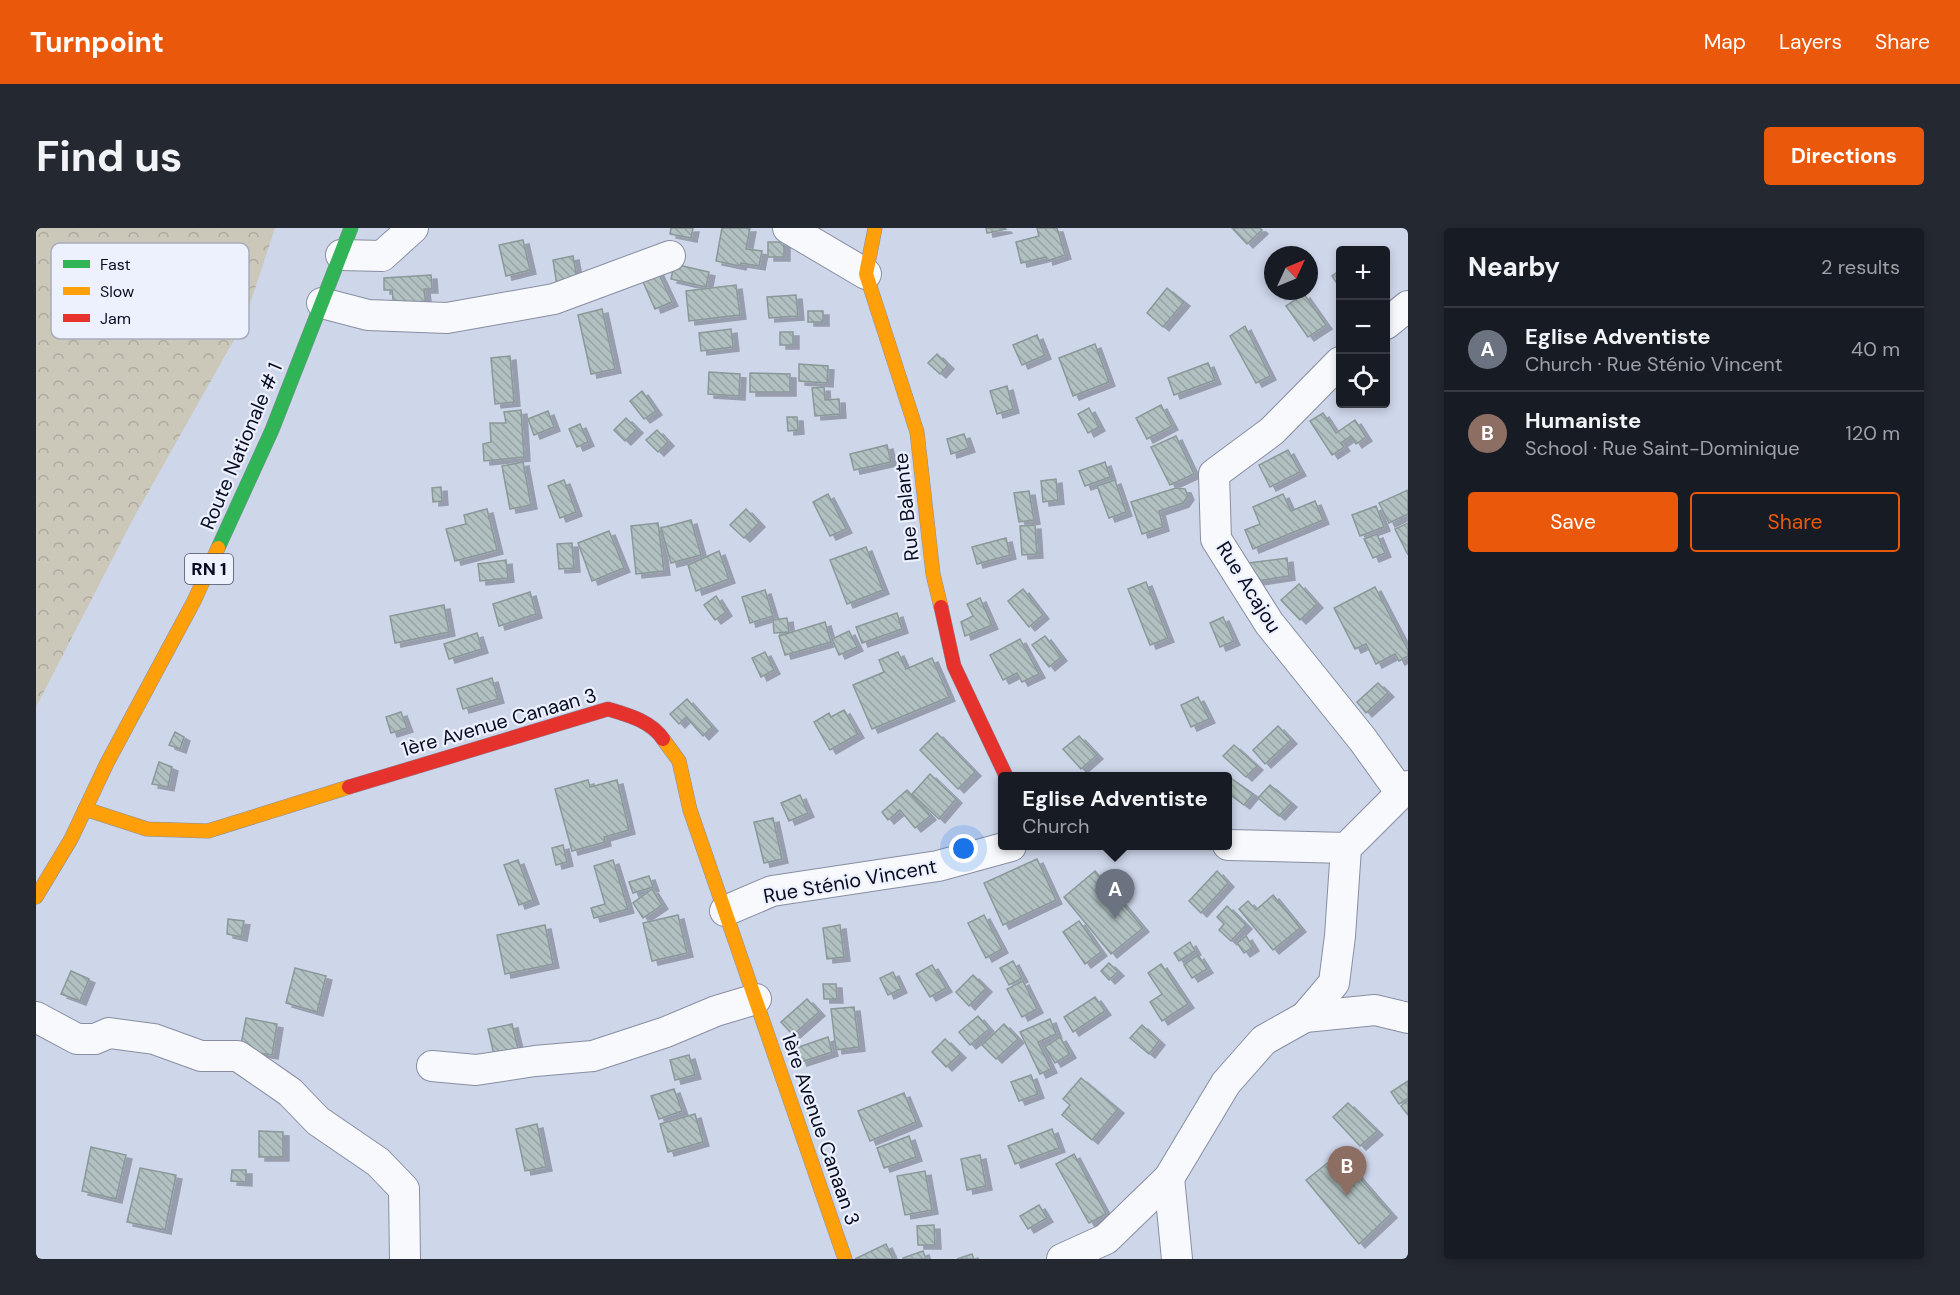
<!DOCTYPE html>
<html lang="en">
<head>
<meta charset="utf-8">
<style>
  body { margin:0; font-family:"DM Sans",sans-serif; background:#242831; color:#f1f3f6 }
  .controls { position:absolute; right:18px; top:18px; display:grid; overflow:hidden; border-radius:6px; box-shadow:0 3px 9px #0003 }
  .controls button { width:54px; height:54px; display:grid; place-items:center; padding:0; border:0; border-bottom:2px solid #363941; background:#171b24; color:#f1f3f6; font:30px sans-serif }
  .compass { position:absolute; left:1228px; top:18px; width:54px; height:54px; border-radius:50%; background:#171b24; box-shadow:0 3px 9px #0003; rotate:46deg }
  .you { position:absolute; left:928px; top:621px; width:21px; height:21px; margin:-15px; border:4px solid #fff; border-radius:50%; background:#1a73e8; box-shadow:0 0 0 9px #1a73e833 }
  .badge { display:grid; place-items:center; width:39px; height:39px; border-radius:50%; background:#ea580c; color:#fff; font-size:20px; font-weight:700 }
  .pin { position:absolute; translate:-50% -50px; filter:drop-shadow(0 2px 3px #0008) }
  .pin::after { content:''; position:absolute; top:32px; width:21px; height:18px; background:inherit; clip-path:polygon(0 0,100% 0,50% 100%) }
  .popup { position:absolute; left:962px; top:544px; width:234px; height:78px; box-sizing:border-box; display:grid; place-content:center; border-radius:6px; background:#171b24; filter:drop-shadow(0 2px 4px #0005); font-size:20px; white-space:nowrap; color:#9ea1a6 }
  .popup b { font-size:22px; color:#f1f3f6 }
  .popup::after { content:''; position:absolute; left:50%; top:100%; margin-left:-12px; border:12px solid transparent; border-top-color:#171b24 }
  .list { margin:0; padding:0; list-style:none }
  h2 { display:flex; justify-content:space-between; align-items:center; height:78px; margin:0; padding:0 24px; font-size:26px }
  h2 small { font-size:20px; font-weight:400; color:#9ea1a6 }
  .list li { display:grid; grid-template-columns:39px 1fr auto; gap:18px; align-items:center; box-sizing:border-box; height:84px; padding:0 24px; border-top:2px solid #363941 }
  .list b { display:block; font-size:22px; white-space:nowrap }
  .list p { margin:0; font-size:20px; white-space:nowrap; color:#9ea1a6 }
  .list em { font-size:20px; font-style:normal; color:#9ea1a6 }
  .actions { display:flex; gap:12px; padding:18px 24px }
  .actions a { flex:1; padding:14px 0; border:2px solid #ea580c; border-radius:6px; text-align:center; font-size:21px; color:#ea580c }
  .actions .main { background:#ea580c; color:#fff }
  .icon { flex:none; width:33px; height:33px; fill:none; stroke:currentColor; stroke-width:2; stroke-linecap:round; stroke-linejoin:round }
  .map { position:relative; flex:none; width:1372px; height:1031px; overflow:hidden; border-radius:6px }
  header { display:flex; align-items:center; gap:36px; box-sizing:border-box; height:84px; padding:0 30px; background:#ea580c; color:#fff }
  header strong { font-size:28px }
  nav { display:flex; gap:33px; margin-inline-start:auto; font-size:21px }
  .intro { display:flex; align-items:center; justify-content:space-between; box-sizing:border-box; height:144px; padding:0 36px }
  h1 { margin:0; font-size:42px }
  .button { padding:15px 27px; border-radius:6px; background:#ea580c; color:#fff; font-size:21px; font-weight:700 }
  main { display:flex; gap:36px; padding:0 36px }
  aside { flex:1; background:#171b24; border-radius:6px; box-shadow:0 3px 9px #0003 }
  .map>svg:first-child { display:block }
</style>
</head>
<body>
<header>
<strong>Turnpoint</strong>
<nav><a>Map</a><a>Layers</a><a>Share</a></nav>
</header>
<div class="intro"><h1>Find us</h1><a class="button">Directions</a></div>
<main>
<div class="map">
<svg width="1372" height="1031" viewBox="0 0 1372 1031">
  <defs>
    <pattern id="park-crowns" width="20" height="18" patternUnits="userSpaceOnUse" patternTransform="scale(1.5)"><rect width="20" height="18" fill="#cbc7b9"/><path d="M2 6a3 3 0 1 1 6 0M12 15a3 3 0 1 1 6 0" fill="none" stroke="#adaa9f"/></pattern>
    <pattern id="building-back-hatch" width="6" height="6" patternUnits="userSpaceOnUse" patternTransform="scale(1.5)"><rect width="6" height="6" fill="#b1c0c0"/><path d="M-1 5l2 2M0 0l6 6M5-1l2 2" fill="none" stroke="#97a4a5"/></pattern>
    <filter id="shadow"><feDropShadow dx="6" dy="4" stdDeviation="0" flood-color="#0004"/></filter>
  </defs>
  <rect width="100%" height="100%" fill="#ced6ea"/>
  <polygon fill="url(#park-crowns)" points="0,0 239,0 208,94 97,291 0,479"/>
  <g fill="url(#building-back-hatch)" stroke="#8a9899" stroke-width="1.5" filter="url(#shadow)">
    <polygon points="635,0 657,0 655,10 634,6"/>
    <polygon points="686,0 714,0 710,21 726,23 723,38 705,35 704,38 680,33"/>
    <polygon points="950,0 969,0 970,1 951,5"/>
    <polygon points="1001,0 1021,0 1029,27 1011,33 1010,29 985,35 980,14 1003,8"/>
    <polygon points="1196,0 1224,0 1226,2 1211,16"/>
    <polygon points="487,12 494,42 470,48 463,17"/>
    <rect x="732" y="14" width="16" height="15"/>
    <polygon points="537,28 542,55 521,58 517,32"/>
    <polygon points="638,36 673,44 670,59 635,51"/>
    <polygon points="620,40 636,74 619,81 604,47"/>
    <polygon points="1304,42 1304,60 1296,48"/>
    <polygon points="395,47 396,61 388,61 390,78 358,80 356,62 348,62 348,50"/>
    <polygon points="700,57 704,87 653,93 650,63"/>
    <polygon points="1131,60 1148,74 1127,99 1111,85"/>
    <polygon points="1268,66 1290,97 1272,109 1250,78"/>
    <polygon points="760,67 762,88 733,90 731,69"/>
    <polygon points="566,81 579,141 555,146 542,87"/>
    <rect x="772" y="83" width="15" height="11"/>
    <polygon points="1209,98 1234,148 1220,155 1194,108"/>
    <polygon points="695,101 697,119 665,123 663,105"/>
    <rect x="744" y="104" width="13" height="13"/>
    <polygon points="1001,107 1009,127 986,137 977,117"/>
    <polygon points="1059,116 1073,154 1037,168 1023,130"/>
    <polygon points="901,126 912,137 904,146 892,135"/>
    <polygon points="474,128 478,174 459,176 455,130"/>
    <polygon points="1172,135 1179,152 1138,167 1132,150"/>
    <polygon points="763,136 792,138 791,155 763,153"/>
    <polygon points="673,144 704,146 703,168 672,166"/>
    <polygon points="714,145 754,146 754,164 714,164"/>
    <polygon points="971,158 977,181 961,186 954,163"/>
    <polygon points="788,159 789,172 803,171 804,186 779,188 776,160"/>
    <polygon points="606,163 620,183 608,191 594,173"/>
    <polygon points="1125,177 1136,198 1111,211 1100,190"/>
    <polygon points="1053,180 1063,199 1052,205 1042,186"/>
    <polygon points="485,182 488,229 448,233 447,216 455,214 454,195 470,195 468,184"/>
    <polygon points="512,183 518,199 498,207 492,191"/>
    <polygon points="1287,185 1300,205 1319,192 1330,209 1320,216 1315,208 1305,215 1308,219 1296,227 1274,193"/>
    <polygon points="751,189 761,189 762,202 752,203"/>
    <polygon points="590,190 601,201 589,213 578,202"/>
    <polygon points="544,196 552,214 541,219 533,201"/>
    <polygon points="621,202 632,214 622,224 610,212"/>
    <polygon points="928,206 933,220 915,226 911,211"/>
    <polygon points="1140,208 1158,246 1134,257 1115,219"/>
    <polygon points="851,217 855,234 818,242 814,226"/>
    <polygon points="1252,222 1264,244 1234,259 1223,237"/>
    <polygon points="487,234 495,277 474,281 466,238"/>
    <polygon points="1069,234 1074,249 1049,258 1043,243"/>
    <polygon points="1020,251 1022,272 1007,274 1005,253"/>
    <polygon points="528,252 540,284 524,290 512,258"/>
    <polygon points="1079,252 1090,284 1073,290 1061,258"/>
    <polygon points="405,259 406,273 397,274 396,260"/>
    <polygon points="1140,260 1149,261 1152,268 1147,275 1123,283 1127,299 1106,306 1095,274"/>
    <polygon points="1372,262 1372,286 1353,295 1343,275"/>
    <polygon points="993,263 998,292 983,294 978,265"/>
    <polygon points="792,266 810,301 794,308 777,274"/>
    <polygon points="1247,266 1255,283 1279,273 1287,292 1217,321 1209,302 1224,296 1217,279"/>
    <polygon points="1340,278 1348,299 1324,308 1316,287"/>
    <polygon points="451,281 461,322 419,333 410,301 430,296 428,287"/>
    <polygon points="710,281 723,295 708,310 694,297"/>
    <polygon points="655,292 665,327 635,335 625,300"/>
    <polygon points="622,295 628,343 600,346 595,298"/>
    <polygon points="1372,295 1372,327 1359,301"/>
    <polygon points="999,297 1001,326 986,327 984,298"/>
    <polygon points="573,303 588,340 556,353 542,315"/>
    <polygon points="1341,306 1349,325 1337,330 1328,311"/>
    <polygon points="970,310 974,327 941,336 936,319"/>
    <polygon points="536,315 538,340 523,341 521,316"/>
    <polygon points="830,319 847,362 811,376 794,332"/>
    <polygon points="683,323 693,351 660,363 652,337"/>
    <polygon points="1251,330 1253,348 1215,354 1213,335"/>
    <polygon points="470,332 472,350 444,353 442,336"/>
    <polygon points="1110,354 1132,410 1114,417 1092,361"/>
    <polygon points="1263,356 1281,376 1264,392 1245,372"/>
    <polygon points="1339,359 1372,422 1372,428 1363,433 1359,426 1340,436 1330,416 1319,421 1298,380"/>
    <polygon points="987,361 1007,387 993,399 972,373"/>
    <polygon points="729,362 737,388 714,395 706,369"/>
    <polygon points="494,364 500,386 463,398 457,376"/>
    <polygon points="680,368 690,384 679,392 668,377"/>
    <polygon points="944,370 956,397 929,408 925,394 937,388 931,376"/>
    <polygon points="408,377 413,404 359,415 354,388"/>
    <polygon points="861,385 866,401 826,415 820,399"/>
    <polygon points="1187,389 1198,413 1184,419 1174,395"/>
    <polygon points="751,390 753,404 738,405 737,392"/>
    <polygon points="789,394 795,414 749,427 743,408"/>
    <polygon points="813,403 821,419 803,427 796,411"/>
    <polygon points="441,405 446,421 413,431 408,416"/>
    <polygon points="1009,408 1025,429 1013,439 996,417"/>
    <polygon points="984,411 1003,446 986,454 981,445 967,452 954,427"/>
    <polygon points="729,424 738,442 725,449 716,430"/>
    <polygon points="862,424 870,441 896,430 913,469 836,501 817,457 848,444 843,432"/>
    <polygon points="456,450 462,471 427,481 421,461"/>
    <polygon points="1342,455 1352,465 1330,485 1321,474"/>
    <polygon points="1162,469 1173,491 1155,499 1145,477"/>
    <polygon points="651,471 676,499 667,508 650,489 643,496 634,486"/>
    <polygon points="808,482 822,506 794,522 778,494 793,485 795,489"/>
    <polygon points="365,484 371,500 355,505 350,489"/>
    <polygon points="1242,498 1255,512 1229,536 1217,522"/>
    <polygon points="139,504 148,509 144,521 133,517"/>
    <polygon points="901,505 939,544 922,561 884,522"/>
    <polygon points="1043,508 1061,527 1045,541 1027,521"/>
    <polygon points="1198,517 1221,538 1210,549 1187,528"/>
    <polygon points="123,534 136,539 132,559 116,556"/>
    <polygon points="894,546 920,571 903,591 876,566"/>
    <polygon points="1196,551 1217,566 1208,577 1192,565 1192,558"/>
    <polygon points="552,552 554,559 581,552 593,602 568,609 569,614 536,623 519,561"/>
    <polygon points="1234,557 1255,575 1243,588 1222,570"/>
    <polygon points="871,562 894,588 879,600 864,582 852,592 846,584"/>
    <polygon points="764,567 772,585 753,593 745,575"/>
    <polygon points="737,590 746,631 728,635 718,594"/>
    <polygon points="527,617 531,634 520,637 516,620"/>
    <polygon points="1001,631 1020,672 967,697 948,655"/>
    <polygon points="482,632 497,672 483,677 468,637"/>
    <polygon points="577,632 592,681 558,690 555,680 569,676 558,638"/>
    <polygon points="1059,643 1107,700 1075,726 1028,669"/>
    <polygon points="1181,643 1192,655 1165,685 1153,673"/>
    <polygon points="613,648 617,659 597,665 593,654"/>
    <polygon points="616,661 626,677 607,690 597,675"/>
    <polygon points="1237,667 1264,700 1237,722 1203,681 1212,673 1220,682"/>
    <polygon points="1191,678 1210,697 1195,713 1183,702 1188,696 1181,689"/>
    <polygon points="642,687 651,725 616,733 607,695"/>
    <polygon points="948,687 966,721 950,730 932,695"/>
    <polygon points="192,691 208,693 205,709 191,706"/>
    <polygon points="1043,693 1065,724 1049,736 1027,704"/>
    <polygon points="509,697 517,736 469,746 461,707"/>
    <polygon points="804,697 808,729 791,731 787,700"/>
    <polygon points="1210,708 1217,719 1208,725 1201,715"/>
    <polygon points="1154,714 1159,723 1143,733 1138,725"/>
    <polygon points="1162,727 1171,741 1156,750 1148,737"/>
    <polygon points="977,733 986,750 973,757 964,740"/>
    <polygon points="1073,735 1082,744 1073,752 1065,743"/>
    <polygon points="1125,736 1152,776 1126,793 1114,774 1126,766 1112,745"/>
    <polygon points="896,737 910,760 894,769 880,746"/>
    <polygon points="259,740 290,748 281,784 250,775"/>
    <polygon points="35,743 53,751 44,773 25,766"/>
    <polygon points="857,744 865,761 852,767 844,750"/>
    <polygon points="937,747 950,760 933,778 920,764"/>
    <polygon points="987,753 1001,781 986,789 971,761"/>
    <polygon points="787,756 800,756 801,771 788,771"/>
    <polygon points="1059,769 1069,783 1037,804 1028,789"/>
    <polygon points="771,771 783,784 757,807 745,794"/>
    <polygon points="818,779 823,819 800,822 795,781"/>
    <polygon points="942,788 953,801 934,817 923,804"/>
    <polygon points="210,790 241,796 236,827 204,822"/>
    <polygon points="1014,791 1020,806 1002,814 1015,841 1004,846 984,804"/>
    <polygon points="476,796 483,825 459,831 452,801"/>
    <polygon points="968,796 982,811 960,831 946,817"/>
    <polygon points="1106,797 1123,813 1113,826 1094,810"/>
    <polygon points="792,809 796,824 765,834 760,820"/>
    <polygon points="1024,809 1034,826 1019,835 1009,819"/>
    <polygon points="909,811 924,826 910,839 896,824"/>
    <polygon points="653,827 659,847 639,852 634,832"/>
    <polygon points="995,847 1002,866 983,873 975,854"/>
    <polygon points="1045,850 1082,881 1056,912 1026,887 1034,877 1027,871"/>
    <polygon points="1372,853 1372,870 1363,876 1355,864"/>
    <polygon points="638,861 646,883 623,891 615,868"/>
    <polygon points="868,865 880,894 834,913 822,883"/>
    <polygon points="1372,872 1372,887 1365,878"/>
    <polygon points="1312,875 1341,903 1324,918 1297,889"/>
    <polygon points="659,886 667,914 632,924 624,896"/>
    <polygon points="501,896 510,939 489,943 480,901"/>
    <polygon points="1016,901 1023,920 979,936 972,918"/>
    <polygon points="223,903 247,904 247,929 223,929"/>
    <polygon points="873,908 880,929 848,940 841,920"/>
    <polygon points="55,919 90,927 80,971 46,963"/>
    <polygon points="1038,926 1070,986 1053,995 1020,936"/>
    <polygon points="1303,926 1355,986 1323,1016 1270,952"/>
    <polygon points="944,927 950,958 931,962 925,931"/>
    <polygon points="104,940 140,947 129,1002 91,994"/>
    <polygon points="196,942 210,942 210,954 195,953"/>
    <polygon points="889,943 896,982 869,987 861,948"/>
    <polygon points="1003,977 1011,990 992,1001 984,988"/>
    <polygon points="898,997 899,1017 882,1017 881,998"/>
    <polygon points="850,1016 857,1031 819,1031"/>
    <polygon points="887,1023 890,1031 867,1031 867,1030"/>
    <polygon points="936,1026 938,1031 921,1031"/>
  </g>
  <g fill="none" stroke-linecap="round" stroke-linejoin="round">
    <g stroke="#888ea2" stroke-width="32">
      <g id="street">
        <polyline points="752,0 830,46"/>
        <polyline points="305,27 346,28 377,0"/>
        <polyline points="286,75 332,87 411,90 518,71 634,28"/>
        <polyline points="1350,96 1372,78"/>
        <polyline points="1304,134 1236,203 1178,246 1180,311 1233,395 1327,512 1365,565"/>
        <polyline points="1192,617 1310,620"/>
        <polyline points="689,683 736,663 902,638 975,618"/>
        <polyline points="0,789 41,811 59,811 73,805 118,811 165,828 202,828 254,864 282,893 342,934 368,961 369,1031"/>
        <polyline points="1269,789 1298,755 1304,708 1310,620 1372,558"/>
        <polyline points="396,838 440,842 499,833 557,828 630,804 680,783 720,771"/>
        <polyline points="1133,950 1141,1031"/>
        <polyline points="1026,1031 1070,1011 1133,950 1190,855 1228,812 1269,789 1339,782 1372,790"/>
      </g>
    </g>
    <g stroke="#888ea2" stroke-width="15">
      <polyline id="fast" points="182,320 236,202 315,0"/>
    </g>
    <g stroke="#888ea2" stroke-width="15">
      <g id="slow">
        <polyline points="839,0 830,46 881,204 897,346 905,379"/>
        <polyline points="627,511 643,533 654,582 809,1031"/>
        <polyline points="49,581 111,601 172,603 313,559"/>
        <polyline points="0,669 35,611 71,535 158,373 182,320"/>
      </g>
    </g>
    <g stroke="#888ea2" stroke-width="15">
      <g id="jam">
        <polyline points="905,379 918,438 970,548"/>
        <path d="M313 559 572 481C592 487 615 493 627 511"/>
      </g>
    </g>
    <use href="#street" stroke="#f8f9fc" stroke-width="30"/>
    <use href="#fast" stroke="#30b455" stroke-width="14"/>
    <use href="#slow" stroke="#ff9f0a" stroke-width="14"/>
    <use href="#jam" stroke="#e5322d" stroke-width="14"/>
  </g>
  <g text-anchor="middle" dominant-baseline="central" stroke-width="4.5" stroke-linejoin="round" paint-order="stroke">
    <rect fill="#edf1fe" stroke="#4b5063" stroke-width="1.5" x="149" y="326" width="48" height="30" rx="4.5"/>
    <g font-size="18" font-weight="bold" fill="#060b21">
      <text x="173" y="341">RN 1</text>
    </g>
    <g font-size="20" fill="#060b21" stroke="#edf1fe">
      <text transform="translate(205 218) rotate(-67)">Route Nationale # 1</text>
      <text transform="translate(870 279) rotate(-96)">Rue Balante</text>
      <text transform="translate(1213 359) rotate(58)">Rue Acajou</text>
      <text transform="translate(463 494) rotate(-16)">1ère Avenue Canaan 3</text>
      <text transform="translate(814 653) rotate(-10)">Rue Sténio Vincent</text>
      <text transform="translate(785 901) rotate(71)">1ère Avenue Canaan 3</text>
    </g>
  </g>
  <rect x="15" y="15" width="198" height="96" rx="9" fill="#edf1fe" stroke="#a8acbc" stroke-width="1.5"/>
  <rect x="27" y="32" width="27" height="8" fill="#30b455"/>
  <rect x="27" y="59" width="27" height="8" fill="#ff9f0a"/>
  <rect x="27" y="86" width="27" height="8" fill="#e5322d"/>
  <g font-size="16" fill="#060b21">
    <text x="64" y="42">Fast</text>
    <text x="64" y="69">Slow</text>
    <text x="64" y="96">Jam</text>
  </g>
</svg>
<div class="controls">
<button>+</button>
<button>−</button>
<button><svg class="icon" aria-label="locate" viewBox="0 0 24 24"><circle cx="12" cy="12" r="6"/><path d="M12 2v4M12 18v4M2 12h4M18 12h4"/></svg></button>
</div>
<svg class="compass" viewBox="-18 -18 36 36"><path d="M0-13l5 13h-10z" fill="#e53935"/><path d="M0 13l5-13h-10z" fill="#9ea1a6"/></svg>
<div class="you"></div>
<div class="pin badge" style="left:1079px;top:691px;background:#6b7280">A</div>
<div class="popup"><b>Eglise Adventiste</b>Church</div>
<div class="pin badge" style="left:1311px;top:968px;background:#8d6e63">B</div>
</div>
<aside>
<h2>Nearby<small>2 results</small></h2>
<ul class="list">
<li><span class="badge" style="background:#6b7280">A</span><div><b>Eglise Adventiste</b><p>Church · Rue Sténio Vincent</p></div><em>40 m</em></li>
<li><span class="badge" style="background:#8d6e63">B</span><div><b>Humaniste</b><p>School · Rue Saint-Dominique</p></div><em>120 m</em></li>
</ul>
<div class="actions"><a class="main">Save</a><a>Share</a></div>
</aside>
</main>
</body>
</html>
